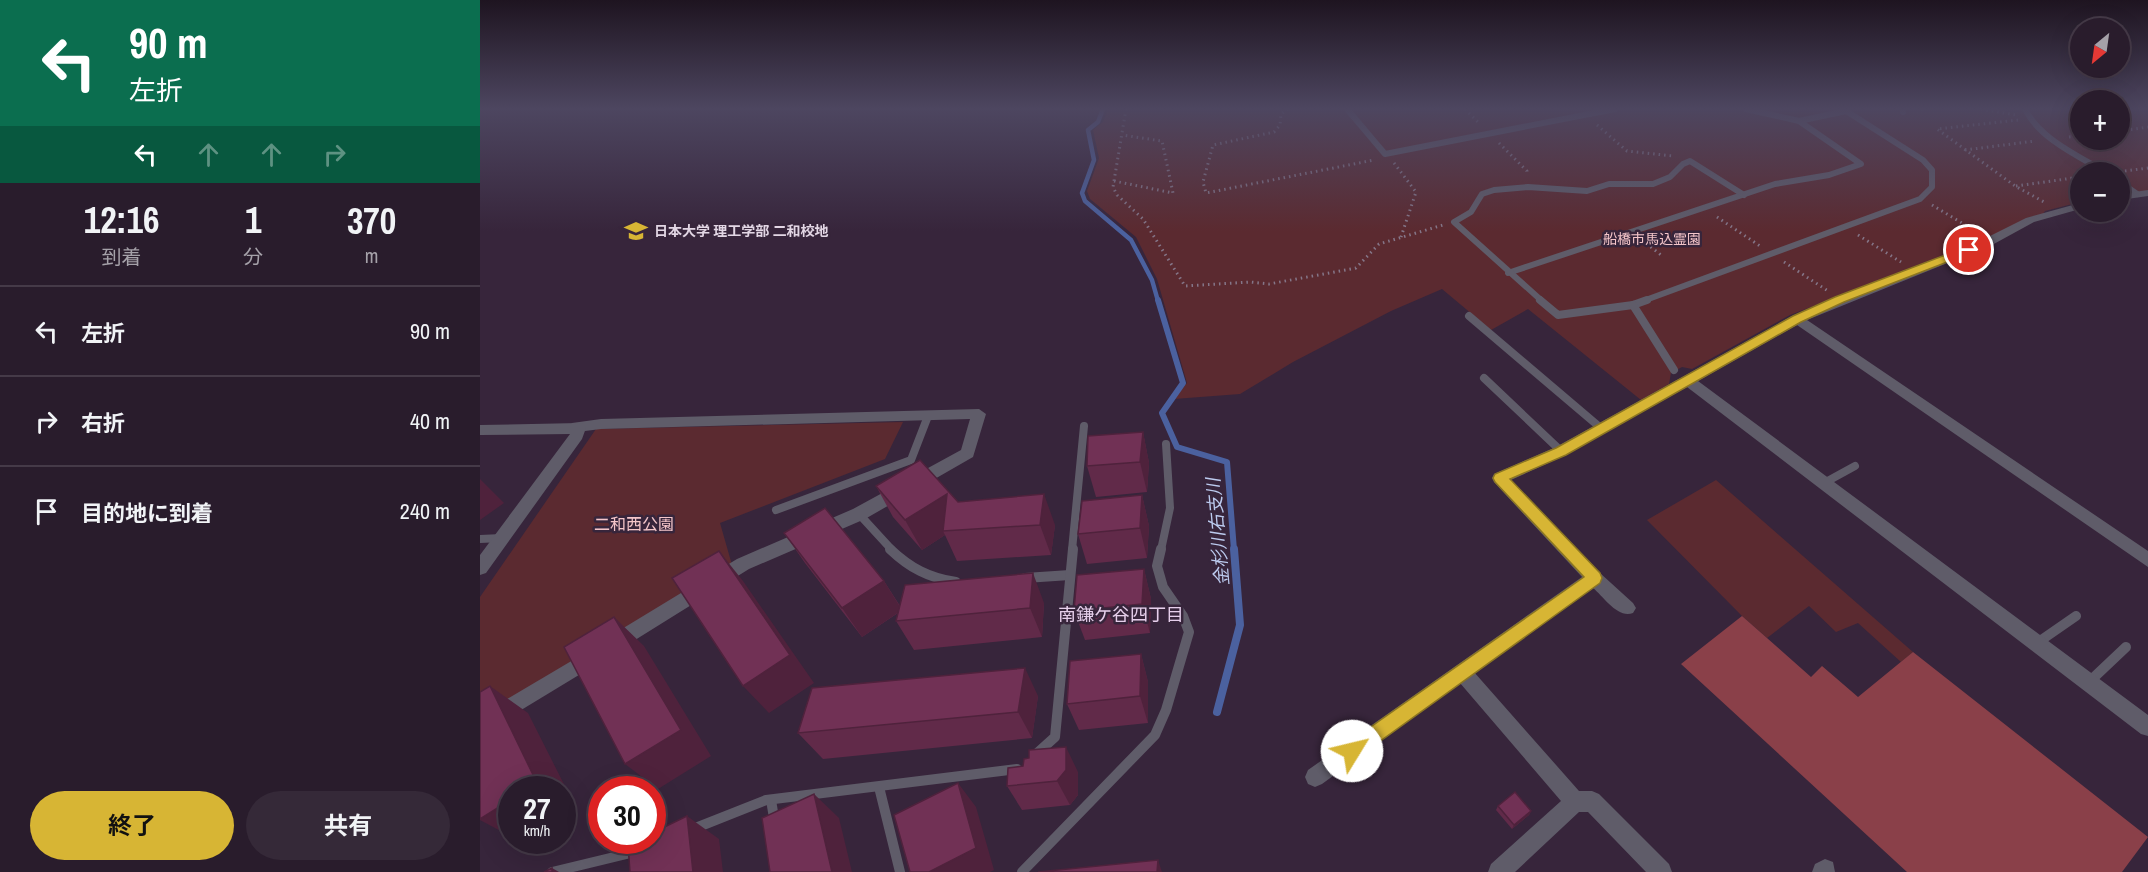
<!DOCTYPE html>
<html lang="ja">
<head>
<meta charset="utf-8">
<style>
	:root { --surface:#291c2c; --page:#352938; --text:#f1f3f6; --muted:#a5a1a9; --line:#453a48; --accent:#d7b534 }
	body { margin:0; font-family:"Archivo Narrow","Noto Sans JP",sans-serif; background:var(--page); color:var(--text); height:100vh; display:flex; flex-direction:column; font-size:22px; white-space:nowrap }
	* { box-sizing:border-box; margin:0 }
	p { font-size:20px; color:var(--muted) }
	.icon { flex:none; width:33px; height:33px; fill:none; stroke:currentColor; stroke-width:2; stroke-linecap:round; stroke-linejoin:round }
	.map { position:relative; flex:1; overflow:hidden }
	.drawer { display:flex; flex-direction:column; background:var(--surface); width:480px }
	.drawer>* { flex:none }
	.guide { background:#0b6e4f; color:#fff; overflow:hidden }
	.needle { width:39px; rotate:209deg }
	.tools { position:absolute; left:1590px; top:18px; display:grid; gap:12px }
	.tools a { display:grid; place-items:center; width:60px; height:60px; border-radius:50%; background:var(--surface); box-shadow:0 6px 24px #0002,0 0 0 2px var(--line); font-size:30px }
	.speed { position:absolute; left:18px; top:776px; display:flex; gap:12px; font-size:30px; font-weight:700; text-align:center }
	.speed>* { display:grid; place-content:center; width:78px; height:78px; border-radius:50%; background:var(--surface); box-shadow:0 6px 24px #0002,0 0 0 2px var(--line); line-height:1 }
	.speed small { font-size:15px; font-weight:400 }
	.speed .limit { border:9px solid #d22; background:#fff; color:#111 }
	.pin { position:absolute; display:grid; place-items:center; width:51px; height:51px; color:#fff; margin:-26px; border:3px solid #fff; border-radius:50%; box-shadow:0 2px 6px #0007 }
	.me { position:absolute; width:66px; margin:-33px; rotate:54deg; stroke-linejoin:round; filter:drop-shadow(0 0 4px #0008) }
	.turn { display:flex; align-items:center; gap:21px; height:126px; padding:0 30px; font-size:27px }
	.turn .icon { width:78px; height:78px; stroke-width:2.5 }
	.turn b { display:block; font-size:42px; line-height:51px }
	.lanes { display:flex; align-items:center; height:57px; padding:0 30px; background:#0003; justify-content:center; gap:30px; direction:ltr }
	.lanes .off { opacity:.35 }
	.eta { display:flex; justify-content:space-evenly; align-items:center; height:102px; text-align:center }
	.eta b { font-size:36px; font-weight:700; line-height:42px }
	.cta { display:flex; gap:12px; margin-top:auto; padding:12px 30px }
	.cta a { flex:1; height:69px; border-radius:36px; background:var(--accent); color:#111; font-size:24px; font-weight:700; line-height:69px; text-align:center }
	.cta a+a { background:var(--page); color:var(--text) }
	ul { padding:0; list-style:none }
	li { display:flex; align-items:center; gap:18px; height:90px; padding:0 30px; border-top:2px solid var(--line) }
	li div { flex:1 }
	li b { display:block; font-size:22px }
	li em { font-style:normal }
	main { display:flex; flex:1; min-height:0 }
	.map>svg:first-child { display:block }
	.green { fill:#5b2a30 }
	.forest { fill:#8a4049 }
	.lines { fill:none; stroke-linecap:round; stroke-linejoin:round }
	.stream-far2 { stroke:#4b619f; stroke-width:4.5 }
	.stream-far1 { stroke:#4b619f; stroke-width:6 }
	.stream { stroke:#4b619f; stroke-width:8 }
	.path { stroke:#857688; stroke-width:3; stroke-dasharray:1.5 4; stroke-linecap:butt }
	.service-far2 { stroke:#5f5c69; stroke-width:6 }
	.service-far1 { stroke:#5f5c69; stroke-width:8 }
	.service { stroke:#5f5c69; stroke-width:10 }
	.minor { fill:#5f5c69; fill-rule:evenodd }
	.tertiary { fill:#5f5c69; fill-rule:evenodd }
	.wall { fill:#612a49 }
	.shaded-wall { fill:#4f223c }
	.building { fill:#713155; stroke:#4f223c; stroke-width:1.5 }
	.route { fill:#d7b534; stroke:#8c7622; stroke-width:1.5 }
	.labels { text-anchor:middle; stroke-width:5; stroke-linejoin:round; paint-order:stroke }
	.far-poi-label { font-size:14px; font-weight:bold; fill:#e2d6e4; stroke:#37253b; text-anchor:start }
	.far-park-label { font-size:14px; fill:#f4c5c9; stroke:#37253b }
	.park-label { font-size:16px; fill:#f4c5c9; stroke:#37253b }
	.water-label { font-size:18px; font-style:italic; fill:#bccbef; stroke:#37253b }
	.neighbourhood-label { font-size:18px; fill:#e6cfeb; stroke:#37253b }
</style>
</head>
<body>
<main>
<section class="drawer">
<div class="guide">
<div class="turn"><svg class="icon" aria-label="left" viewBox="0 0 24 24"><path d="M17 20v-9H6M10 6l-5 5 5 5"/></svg><div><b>90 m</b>左折</div></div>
<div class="lanes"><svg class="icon" aria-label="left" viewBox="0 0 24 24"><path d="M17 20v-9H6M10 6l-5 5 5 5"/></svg><svg class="icon off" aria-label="ahead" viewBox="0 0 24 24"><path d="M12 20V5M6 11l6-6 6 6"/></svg><svg class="icon off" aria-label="ahead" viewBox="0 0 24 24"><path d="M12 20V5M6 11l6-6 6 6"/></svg><svg class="icon off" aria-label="right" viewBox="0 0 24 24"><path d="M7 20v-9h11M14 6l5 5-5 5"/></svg></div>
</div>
<div class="eta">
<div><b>12:16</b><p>到着</p></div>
<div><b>1</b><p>分</p></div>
<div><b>370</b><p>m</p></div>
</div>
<ul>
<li><svg class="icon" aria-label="left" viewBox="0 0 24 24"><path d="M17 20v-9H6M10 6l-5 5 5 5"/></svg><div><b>左折</b></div><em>90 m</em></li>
<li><svg class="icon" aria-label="right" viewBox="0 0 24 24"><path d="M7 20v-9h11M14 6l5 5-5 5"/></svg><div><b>右折</b></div><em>40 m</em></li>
<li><svg class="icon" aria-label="arrive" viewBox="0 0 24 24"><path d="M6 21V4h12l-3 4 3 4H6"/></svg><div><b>目的地に到着</b></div><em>240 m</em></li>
</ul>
<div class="cta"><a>終了</a><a>共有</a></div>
</section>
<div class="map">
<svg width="1668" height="872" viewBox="0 0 1668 872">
	<rect width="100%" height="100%" fill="#37253b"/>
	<!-- green -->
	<g class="green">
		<path d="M 628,109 L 1600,109 L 1600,140 L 1640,140 L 1640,109 L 1668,109 L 1668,192 L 1640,195 L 1640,172 L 1600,172 L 1600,202 L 1565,211 L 1563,214 L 1548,218 L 1505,241 L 1495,239 L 1473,248 L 1473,253 L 1310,315 L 1212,369 L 1202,367 L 1191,373 L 1189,384 L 1161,400 L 1048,309 L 1011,330 L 962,289 L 911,311 L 813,362 L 760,394 L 694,399 L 707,383 L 677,279 L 656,237 L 610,199 L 607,191 L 619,158 L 613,130 L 623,122 Z"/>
		<path d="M 423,422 L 405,459 L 240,523 L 252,565 L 0,717 L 0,597 L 116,429 Z"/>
		<path d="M 1236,480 L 1433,652 L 1421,662 L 1378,623 L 1356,632 L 1329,606 L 1287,638 L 1262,616 L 1167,520 Z"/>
	</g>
	<!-- forest -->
	<path class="forest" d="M 1262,616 L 1331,677 L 1342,666 L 1378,697 L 1433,652 L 1668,837 L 1642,872 L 1427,872 L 1201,664 Z"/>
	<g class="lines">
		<!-- stream-far2 -->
		<path class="stream-far2" d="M 623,109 L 618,122 L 608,130 L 614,160 L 602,193 L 605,201 L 651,240 L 672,280 L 678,301"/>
		<!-- stream-far1 -->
		<path class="stream-far1" d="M 678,300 L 703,383 L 682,413 L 697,447 L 747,462 L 754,550"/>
		<!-- stream -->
		<path class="stream" d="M 737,712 L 760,625 L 754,549"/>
		<!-- path -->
		<g class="path">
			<path d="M 646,109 L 633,187 L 637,195 L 663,219 L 705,286 L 770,282 L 789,284 L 876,268 L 899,244 L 963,225"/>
			<path d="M 808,109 L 801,114 L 800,125 L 794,132 L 733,145 L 723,182 L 726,193 L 894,160"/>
			<path d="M 985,109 L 999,123"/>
			<path d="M 1442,109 L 1443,114"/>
			<path d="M 1501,109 L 1536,115"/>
			<path d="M 1538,120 L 1457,129 L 1535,186 L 1566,203"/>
			<path d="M 1117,125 L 1147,151 L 1193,156"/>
			<path d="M 1640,131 L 1668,127"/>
			<path d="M 1589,137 L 1600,136"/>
			<path d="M 1019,143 L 1047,171 L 1047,175"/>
			<path d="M 1485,150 L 1555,141"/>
			<path d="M 914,163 L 936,192 L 921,237"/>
			<path d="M 1645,171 L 1668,168"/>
			<path d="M 634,181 L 693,193 L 682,141 L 642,135"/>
			<path d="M 1536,186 L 1600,177"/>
			<path d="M 1452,205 L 1492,229"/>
			<path d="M 1237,217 L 1280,246"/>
			<path d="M 1378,235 L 1421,262"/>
			<path d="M 1162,240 L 1181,255"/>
			<path d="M 1304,262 L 1348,291"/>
		</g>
		<!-- service-far2 -->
		<g class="service-far2">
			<path d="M 867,109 L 905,154 L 1135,109"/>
			<path d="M 1423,109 L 1423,112"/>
			<path d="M 1545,109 C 1560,139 1597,155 1625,172"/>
			<path d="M 1319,121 L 1366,111"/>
			<path d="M 1640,182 L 1657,194"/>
			<path d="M 1028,273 L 1295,184 L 1349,175 L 1381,164 L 1319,121 L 1266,109"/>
			<path d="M 1062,301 L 974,222 L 991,212 L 1002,194 L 1014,190 L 1048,187 L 1107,191 L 1129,184 L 1173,184 L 1190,177 L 1203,164 L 1210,161 L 1264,195"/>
			<path d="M 1163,301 L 1440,199 L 1452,187 L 1452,170 L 1443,160 L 1363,109"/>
		</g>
		<!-- service-far1 -->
		<g class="service-far1">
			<path d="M 1060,300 L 1078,315 L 1153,305 L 1167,300"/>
			<path d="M 1153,305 L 1194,370"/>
			<path d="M 989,316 L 1122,429"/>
			<path d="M 1004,378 L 1081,451"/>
			<path d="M 1344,483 L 1375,466"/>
			<path d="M 296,510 L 431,460 L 448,416"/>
			<path d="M 379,514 L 412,550"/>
			<path d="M 0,539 L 22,538"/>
			<path d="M 592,550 L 604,426"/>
			<path d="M 681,550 L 690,508 L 686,444"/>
		</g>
		<!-- service -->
		<g class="service">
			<path d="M 410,549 C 430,568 449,578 476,582"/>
			<path d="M 545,578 L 590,575"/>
			<path d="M 1557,643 L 1596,616"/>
			<path d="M 1609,682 L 1646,647"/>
			<path d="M 554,756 L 575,737 L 593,549"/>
			<path d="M 399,787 L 420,872"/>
			<path d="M 291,800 L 295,824"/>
			<path d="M 213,829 L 286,800 L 537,769"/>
			<path d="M 72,872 L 159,851"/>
			<path d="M 542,872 L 675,735 L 686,710 L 709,632 L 703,616 L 683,587 L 677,566 L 681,549"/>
		</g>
		<!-- minor -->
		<g class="minor">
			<path d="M 1668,190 L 1668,196 L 1640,200 L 1640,194 Z"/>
			<path d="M 1600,203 L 1600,209 L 1554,222 L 1512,245 L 1327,320 L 1668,551 L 1668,567 L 1317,325 L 1218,381 L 1668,715 L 1668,736 L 1661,734 L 1207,387 L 1086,455 L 1031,480 L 1120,573 L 1153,603 L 1156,608 L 1153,613 C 1138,619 1124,597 1113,588 L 994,672 L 1099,791 L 1112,791 L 1119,794 L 1189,864 L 1192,872 L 1166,872 L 1108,812 L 1099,812 L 1035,872 L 1008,872 L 1011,864 L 1081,801 L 980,683 L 842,784 L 835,787 L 828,784 L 825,777 L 828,770 L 1102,577 L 1014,482 L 1012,478 L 1014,474 L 1076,447 L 1312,316 L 1504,239 L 1546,218 Z"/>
			<path d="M 499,409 L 506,414 L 493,457 L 385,519 L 269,569 L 139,650 L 133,652 L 127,650 L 124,644 L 127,638 L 257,559 L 373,509 L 481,450 L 490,419 L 121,429 L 97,432 L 92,431 L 90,427 L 92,423 L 121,419 Z"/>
			<path d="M 110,650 L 117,652 L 119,658 L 117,664 L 0,735 L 0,715 Z"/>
			<path d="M 1345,859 L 1353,862 L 1355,872 L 1332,872 L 1335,864 Z"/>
		</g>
		<!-- tertiary -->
		<path class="tertiary" d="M 99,423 L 104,424 L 106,428 L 102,439 L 6,573 L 0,575 L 0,555 L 90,434 L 0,435 L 0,425 Z"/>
	</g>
	<!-- wall -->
	<g class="wall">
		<path d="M 663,432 L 669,463 L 667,492 L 616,497 L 607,466 Z"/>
		<path d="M 396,486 L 478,502 L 575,525 L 571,555 L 477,561 L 465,535 L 442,550 L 413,517 Z"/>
		<path d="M 662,495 L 669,526 L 667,558 L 607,564 L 598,534 Z"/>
		<path d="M 304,533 L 404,581 L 420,606 L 564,603 L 562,637 L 434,650 L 416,621 L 418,613 L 382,637 L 325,563 Z"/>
		<path d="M 664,569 L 671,599 L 670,633 L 605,640 L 594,611 Z"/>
		<path d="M 661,654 L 668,682 L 668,723 L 599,730 L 587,704 Z"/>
		<path d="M 558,696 L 552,738 L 343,759 L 318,733 Z"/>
		<path d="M 598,772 L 598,795 L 590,805 L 542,810 L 527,786 Z"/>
		<path d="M 1018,806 L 1051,811 L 1049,815 L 1032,829 L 1016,810 Z"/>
	</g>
	<!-- shaded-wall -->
	<g class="shaded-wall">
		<path d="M 663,432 L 669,463 L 667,492 L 660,462 Z"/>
		<path d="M 0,479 L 24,503 L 0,520 Z"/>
		<path d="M 467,494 L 463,531 L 465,535 L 442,550 L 425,520 Z"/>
		<path d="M 564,494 L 575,525 L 571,555 L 560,525 Z"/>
		<path d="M 662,495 L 669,526 L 667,558 L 660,528 Z"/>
		<path d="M 239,551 L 263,581 L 334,683 L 289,713 L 263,686 Z"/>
		<path d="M 664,569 L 671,599 L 670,633 L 662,604 Z"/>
		<path d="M 553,573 L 564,603 L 562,637 L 550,608 Z"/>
		<path d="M 404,581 L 422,610 L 382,637 L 362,608 Z"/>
		<path d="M 134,617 L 164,646 L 231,756 L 178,789 L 145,764 Z"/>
		<path d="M 661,654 L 668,682 L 668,723 L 660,696 Z"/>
		<path d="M 545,668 L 558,696 L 552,738 L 538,712 Z"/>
		<path d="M 10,686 L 48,713 L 96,808 L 82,816 L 82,789 L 48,789 Z"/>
		<path d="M 586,747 L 598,772 L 598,795 L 590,805 L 577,781 Z"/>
		<path d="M 478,783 L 496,807 L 514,870 L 510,872 L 449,872 Z"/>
		<path d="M 334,794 L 359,818 L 372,872 L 352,872 Z"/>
		<path d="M 32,799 L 32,837 L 0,820 L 0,819 Z"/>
		<path d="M 1051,811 L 1049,815 L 1032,829 L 1034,825 Z"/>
		<path d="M 207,816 L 239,839 L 243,872 L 213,872 Z"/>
		<path d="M 36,840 L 46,840 L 41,843 Z"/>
		<path d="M 678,860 L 682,872 L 677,872 Z"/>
		<path d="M 72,868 L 79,872 L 72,872 Z"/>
	</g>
	<!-- building -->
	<g class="building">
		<path d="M 663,432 L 660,462 L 607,466 L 608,436 Z"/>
		<path d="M 440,460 L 478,502 L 564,494 L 560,525 L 463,531 L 467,494 L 425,520 L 396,486 Z"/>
		<path d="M 662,495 L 660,528 L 598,534 L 602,501 Z"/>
		<path d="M 345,508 L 404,581 L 362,608 L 304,533 Z"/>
		<path d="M 239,551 L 310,655 L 263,686 L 192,578 Z"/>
		<path d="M 664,569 L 662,604 L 594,611 L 597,575 Z"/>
		<path d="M 553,573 L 550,608 L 416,621 L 425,585 Z"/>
		<path d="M 134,617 L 201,730 L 145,764 L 84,647 Z"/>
		<path d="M 661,654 L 660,696 L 587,704 L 590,661 Z"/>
		<path d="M 545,668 L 538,712 L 318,733 L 332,688 Z"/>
		<path d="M 10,686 L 57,783 L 48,789 L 32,789 L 32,799 L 0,819 L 0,692 Z"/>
		<path d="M 586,747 L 586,770 L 577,781 L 527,786 L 528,768 L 543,766 L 544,759 L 549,758 L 549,750 Z"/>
		<path d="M 478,783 L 496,848 L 449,872 L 430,872 L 414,815 Z"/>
		<path d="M 1035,792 L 1051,811 L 1034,825 L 1018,806 Z"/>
		<path d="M 334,794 L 352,872 L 290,872 L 282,818 Z"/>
		<path d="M 207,816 L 213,872 L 150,872 L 148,845 L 157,840 L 172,840 L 172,833 Z"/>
		<path d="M 678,860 L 677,872 L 558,872 Z"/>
		<path d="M 72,868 L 72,872 L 64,872 Z"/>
	</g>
	<!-- sky -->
	<linearGradient id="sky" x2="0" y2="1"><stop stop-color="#1e1420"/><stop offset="0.47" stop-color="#4d4660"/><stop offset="1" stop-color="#4d4660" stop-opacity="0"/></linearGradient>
	<rect width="1668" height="231" fill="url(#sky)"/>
	<!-- route -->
	<path class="route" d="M 1489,246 L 1493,247 L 1493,252 L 1364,302 L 1321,322 L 1086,455 L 1030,479 L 1120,573 L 1122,578 L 1120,583 L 878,757 L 872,760 L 865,757 L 863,751 L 865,745 L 1104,577 L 1015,482 L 1013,478 L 1015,474 L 1076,448 L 1313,316 L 1355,297 Z"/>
	<!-- icons -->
	<defs>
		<g id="university-bare" transform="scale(1.8)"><path d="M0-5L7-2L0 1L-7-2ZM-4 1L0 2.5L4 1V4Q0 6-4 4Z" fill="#d7b534" stroke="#37253b" stroke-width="2.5" paint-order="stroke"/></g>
	</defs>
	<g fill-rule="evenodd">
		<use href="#university-bare" x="156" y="231"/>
	</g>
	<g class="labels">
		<!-- far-poi labels -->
		<g class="far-poi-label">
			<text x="174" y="236">日本大学 理工学部 二和校地</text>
		</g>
		<!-- far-park labels -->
		<g class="far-park-label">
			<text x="1172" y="244">船橋市馬込霊園</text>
		</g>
		<!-- park labels -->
		<g class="park-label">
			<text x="154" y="530">二和西公園</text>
		</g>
		<!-- water labels -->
		<g class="water-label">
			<text transform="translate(738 532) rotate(-95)" y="6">金杉川右支川</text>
		</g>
		<!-- neighbourhood labels -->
		<g class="neighbourhood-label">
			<text x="641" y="621">南鎌ケ谷四丁目</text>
		</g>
	</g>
</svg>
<div class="tools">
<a><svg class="needle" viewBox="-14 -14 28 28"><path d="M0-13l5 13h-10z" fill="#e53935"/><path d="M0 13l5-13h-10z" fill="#a5a1a9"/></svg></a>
<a>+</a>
<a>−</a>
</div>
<div class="speed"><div>27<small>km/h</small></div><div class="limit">30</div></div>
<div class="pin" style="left:1489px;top:250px;background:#d93025"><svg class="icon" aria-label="arrive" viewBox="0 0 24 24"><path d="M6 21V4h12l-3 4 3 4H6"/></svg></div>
<svg class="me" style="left:872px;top:751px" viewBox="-20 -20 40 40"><circle r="19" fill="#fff"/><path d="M0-13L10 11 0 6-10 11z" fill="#d7b534"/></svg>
</div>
</main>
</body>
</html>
